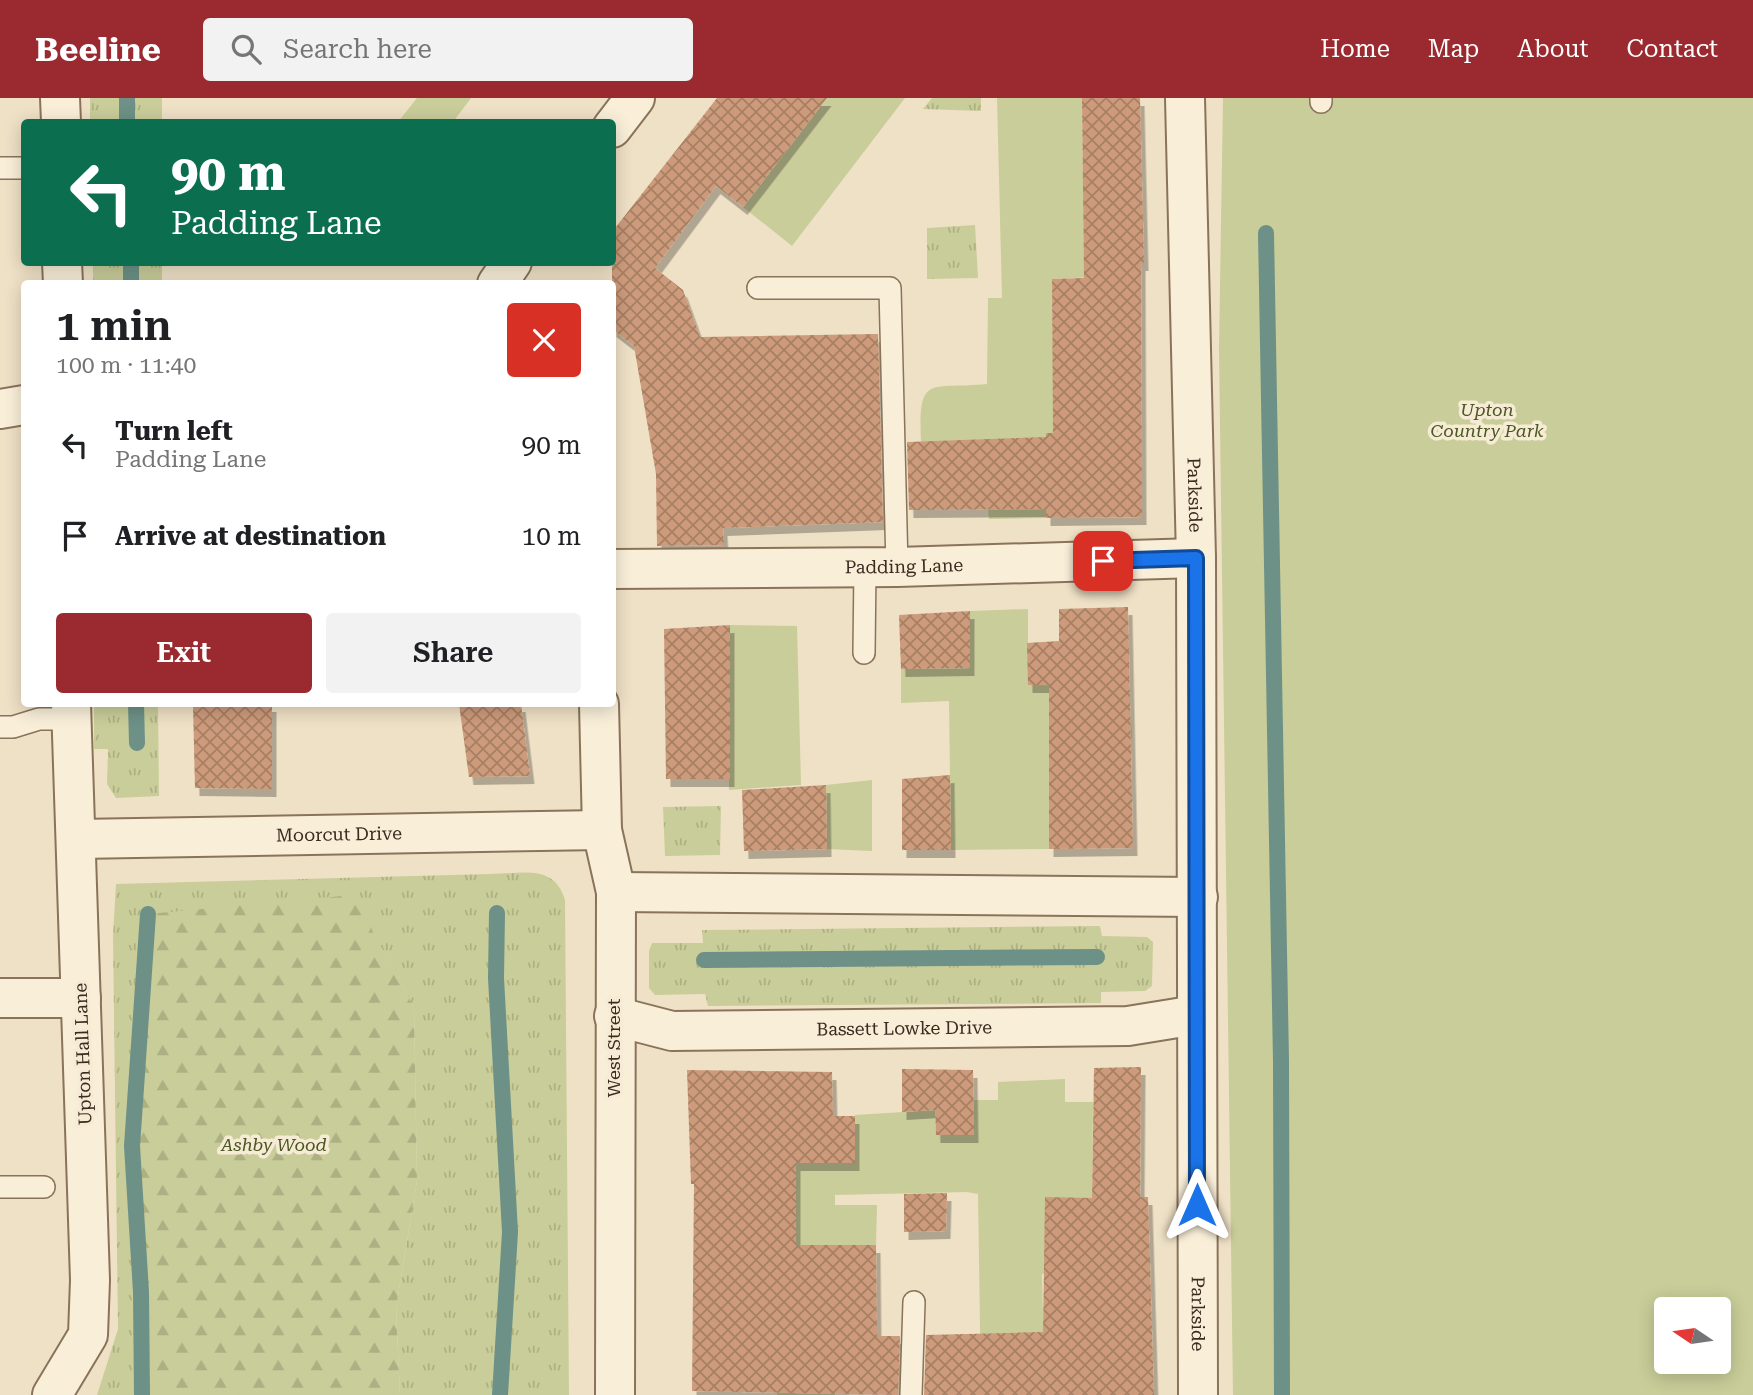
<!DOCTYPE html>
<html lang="en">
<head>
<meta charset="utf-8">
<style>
	:root { --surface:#fff; --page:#f2f2f2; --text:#202124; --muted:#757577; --accent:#9a2a2f }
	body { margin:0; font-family:"Roboto Serif",serif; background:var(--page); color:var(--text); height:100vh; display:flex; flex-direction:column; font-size:26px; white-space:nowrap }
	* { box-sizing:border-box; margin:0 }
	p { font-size:23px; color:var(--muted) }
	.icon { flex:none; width:38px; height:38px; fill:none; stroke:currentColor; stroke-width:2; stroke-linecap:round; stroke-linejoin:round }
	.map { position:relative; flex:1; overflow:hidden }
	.sheet { position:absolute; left:21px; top:182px; width:595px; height:427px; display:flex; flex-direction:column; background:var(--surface); border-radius:7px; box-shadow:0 4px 18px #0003 }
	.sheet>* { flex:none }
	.guide { position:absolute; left:21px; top:21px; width:595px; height:147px; border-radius:7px; box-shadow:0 4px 18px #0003; background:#0b6e4f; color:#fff; overflow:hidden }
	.needle { width:46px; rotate:283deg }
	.controls { position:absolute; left:1654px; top:1199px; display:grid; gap:14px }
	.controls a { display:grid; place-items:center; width:77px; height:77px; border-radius:7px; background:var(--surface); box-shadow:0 4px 18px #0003; font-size:35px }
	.pin { position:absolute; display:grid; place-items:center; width:60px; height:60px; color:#fff; margin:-30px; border-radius:14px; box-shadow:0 4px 10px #0006 }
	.me { position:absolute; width:77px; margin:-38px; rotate:0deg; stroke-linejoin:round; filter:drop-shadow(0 0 5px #0008) }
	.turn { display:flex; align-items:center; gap:24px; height:147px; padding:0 35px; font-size:32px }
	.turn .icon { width:91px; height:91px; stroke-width:2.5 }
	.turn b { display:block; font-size:49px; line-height:60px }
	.round { display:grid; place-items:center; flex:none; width:74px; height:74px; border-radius:7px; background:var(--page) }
	.summary { display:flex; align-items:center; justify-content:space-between; height:119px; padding:0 35px }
	h1 { font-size:42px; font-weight:600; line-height:52px }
	.primary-button { display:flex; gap:14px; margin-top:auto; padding:14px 35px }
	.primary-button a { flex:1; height:80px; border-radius:7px; background:var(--accent); color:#fff; font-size:28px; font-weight:600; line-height:80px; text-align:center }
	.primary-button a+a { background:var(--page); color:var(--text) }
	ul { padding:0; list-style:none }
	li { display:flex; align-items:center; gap:21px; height:91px; padding:0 35px }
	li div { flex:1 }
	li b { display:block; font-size:26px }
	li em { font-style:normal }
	header { display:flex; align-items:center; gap:42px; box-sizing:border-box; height:98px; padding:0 35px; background:var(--accent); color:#fff }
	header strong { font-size:33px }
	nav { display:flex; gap:38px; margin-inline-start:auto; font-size:24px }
	.search { width:490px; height:63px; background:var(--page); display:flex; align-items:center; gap:18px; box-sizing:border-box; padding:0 24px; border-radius:7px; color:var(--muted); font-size:26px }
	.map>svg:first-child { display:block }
	.grass { fill:url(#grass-tufts) }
	.forest { fill:url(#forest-firs) }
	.green { fill:#c9cd99; fill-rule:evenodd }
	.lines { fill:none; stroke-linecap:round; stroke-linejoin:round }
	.stream { stroke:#6d9187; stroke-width:16 }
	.building { fill:url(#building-cross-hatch); filter:url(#shadow) }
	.service-casing { stroke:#8a735b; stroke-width:24 }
	.minor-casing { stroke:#8a735b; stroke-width:42 }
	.service { stroke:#f9efd9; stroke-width:21 }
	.minor { stroke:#f9efd9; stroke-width:38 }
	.route-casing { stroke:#114b97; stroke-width:18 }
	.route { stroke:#1a73e8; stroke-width:12 }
	.labels { text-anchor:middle; stroke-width:7; stroke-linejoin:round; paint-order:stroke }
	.park-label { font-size:18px; font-style:italic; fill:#4c5725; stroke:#f6ecd5 }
	.street-label { font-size:18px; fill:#3a2b1f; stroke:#f6ecd5 }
</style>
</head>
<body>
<header>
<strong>Beeline</strong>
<div class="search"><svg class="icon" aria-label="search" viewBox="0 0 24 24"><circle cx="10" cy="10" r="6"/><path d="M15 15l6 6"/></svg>Search here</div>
<nav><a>Home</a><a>Map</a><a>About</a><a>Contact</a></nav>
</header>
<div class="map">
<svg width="1753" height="1297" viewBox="0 0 1753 1297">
	<defs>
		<pattern id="grass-tufts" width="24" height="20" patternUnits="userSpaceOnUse" patternTransform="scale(1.75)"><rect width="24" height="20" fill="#c9cd99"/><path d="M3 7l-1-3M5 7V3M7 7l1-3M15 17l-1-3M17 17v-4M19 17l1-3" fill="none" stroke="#adb083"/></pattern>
		<pattern id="forest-firs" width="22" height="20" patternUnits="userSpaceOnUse" patternTransform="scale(1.75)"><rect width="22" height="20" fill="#c9cd99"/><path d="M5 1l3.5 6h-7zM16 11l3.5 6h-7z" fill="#adb083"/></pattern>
		<pattern id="building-cross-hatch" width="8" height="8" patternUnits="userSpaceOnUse" patternTransform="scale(1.75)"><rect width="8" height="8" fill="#cd9b7b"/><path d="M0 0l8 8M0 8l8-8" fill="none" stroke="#a77f64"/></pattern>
		<filter id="shadow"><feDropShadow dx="4.5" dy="8" stdDeviation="0" flood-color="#0004"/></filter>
	</defs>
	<rect width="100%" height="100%" fill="#efe1c6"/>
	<!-- grass -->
	<g class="grass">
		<rect x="90" y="0" width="72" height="24"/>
		<path d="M 932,0 L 981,0 L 981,13 L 923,11 Z"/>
		<path d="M 975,127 L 978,180 L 927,181 L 927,130 Z"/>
		<rect x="93" y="165" width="69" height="20"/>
		<path d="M 94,606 L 158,606 L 159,698 L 116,700 L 107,686 L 108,651 L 94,651 Z"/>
		<path d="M 721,708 L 720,757 L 665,758 L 663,709 Z"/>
		<path d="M 490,776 C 522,776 554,765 565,802 L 569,1297 L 400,1297 L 396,1210 L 417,1082 L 414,909 L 352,797 L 184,1297 L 97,1297 L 118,1231 L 113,838 L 116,786 Z"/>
		<path d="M 1100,828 L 1102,838 L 1147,839 L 1153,844 L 1152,888 L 1145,893 L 1101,894 L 1101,905 L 708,908 L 705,896 L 655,897 L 649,890 L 649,853 L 652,845 L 703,845 L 702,832 Z"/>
	</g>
	<!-- forest -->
	<path class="forest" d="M 353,797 L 414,909 L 417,1082 L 396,1210 L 400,1297 L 142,1297 L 141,1194 L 132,1048 L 148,816 Z"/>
	<!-- green -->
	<g class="green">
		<path d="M 417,0 L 471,0 L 453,24 L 398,24 Z"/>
		<path d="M 827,0 L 905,0 L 792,148 L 743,109 Z"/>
		<path d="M 997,0 L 1082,0 L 1084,168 L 1095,179 L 1052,181 L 1053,252 L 1089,311 L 1046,420 L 989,421 L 988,411 L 921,344 C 918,274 930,292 987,286 L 988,200 L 1002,200 Z"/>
		<path d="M 1223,0 L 1753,0 L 1753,1297 L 1233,1297 L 1219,251 ZM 1666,1211 L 1718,1211 L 1718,1264 L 1666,1264 Z"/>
		<path d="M 1028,511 L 1028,587 L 1129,588 L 1132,640 L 1049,642 L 1049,751 L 951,752 L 949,603 L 901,605 L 901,571 L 970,570 L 970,513 Z"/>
		<path d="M 730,527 L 797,528 L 801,687 L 729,692 Z"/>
		<path d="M 872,682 L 872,753 L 827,751 L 826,687 Z"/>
		<path d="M 771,973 L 797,974 L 855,1065 L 855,1017 L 935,1012 L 936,1037 L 973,1037 L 973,1002 L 998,1002 L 998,984 L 1065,981 L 1065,1004 L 1093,1004 L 1092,1100 L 1045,1100 L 1045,1136 L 1087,1175 L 1042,1176 L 1045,1297 L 981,1297 L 978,1096 L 967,1094 L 835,1097 L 835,1107 L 877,1107 L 876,1147 L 830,1147 L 835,1297 L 777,1297 L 796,1154 L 796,1108 L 771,1016 Z"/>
	</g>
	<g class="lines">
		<!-- stream -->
		<g class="stream">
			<path d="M 127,0 L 127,24"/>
			<path d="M 1266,135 L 1281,963 L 1282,1297"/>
			<path d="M 131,164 L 131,186"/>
			<path d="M 136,606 L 137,645"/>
			<path d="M 497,815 L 496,880 L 510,1134 L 500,1297"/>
			<path d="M 704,862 L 1097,859"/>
			<path d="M 142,1297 L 141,1194 L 132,1048 L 148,816"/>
		</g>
	</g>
	<!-- building -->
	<g class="building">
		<path d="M 717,0 L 827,0 L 743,109 L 716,88 L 655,170 L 683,192 L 700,239 L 878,236 L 883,424 L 723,430 L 724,447 L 657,448 L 656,376 L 634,248 L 612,231 L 612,134 Z"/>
		<path d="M 1082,0 L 1140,0 L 1144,165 L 1141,165 L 1142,419 L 1046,420 L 1046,411 L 909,412 L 907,344 L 1046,339 L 1046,335 L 1053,335 L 1052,181 L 1084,180 Z"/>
		<path d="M 1128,509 L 1133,750 L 1049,751 L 1049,587 L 1028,587 L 1027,545 L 1059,543 L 1059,511 Z"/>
		<path d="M 970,513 L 970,570 L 901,571 L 899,517 Z"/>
		<path d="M 730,527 L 730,681 L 666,681 L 664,531 Z"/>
		<path d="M 193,606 L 272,606 L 272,691 L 195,690 Z"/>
		<path d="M 459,606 L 521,606 L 530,678 L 469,679 Z"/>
		<path d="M 950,677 L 951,752 L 902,752 L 902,681 Z"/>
		<path d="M 826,687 L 827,751 L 744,753 L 742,692 Z"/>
		<path d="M 1141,969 L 1140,1099 L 1148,1099 L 1154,1297 L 924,1297 L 926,1237 L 1043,1234 L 1045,1099 L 1092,1100 L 1094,970 Z"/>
		<path d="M 902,971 L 973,972 L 974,1037 L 936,1037 L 935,1012 L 902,1014 Z"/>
		<path d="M 687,972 L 832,974 L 833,1018 L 855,1018 L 855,1065 L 796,1065 L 796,1147 L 876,1147 L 877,1238 L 900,1238 L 898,1297 L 692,1293 L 694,1086 L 691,1086 Z"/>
		<path d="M 947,1095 L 946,1133 L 904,1134 L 904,1096 Z"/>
	</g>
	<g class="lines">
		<!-- service casing -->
		<g class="service-casing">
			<g id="service">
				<path d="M 1321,0 L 1321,4"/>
				<path d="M 0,70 L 24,70"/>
				<path d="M 758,190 L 890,190 L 897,469"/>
				<path d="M 864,555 L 865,470"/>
				<path d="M 0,629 L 13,629 L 39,621 L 71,621"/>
				<path d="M 0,1089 L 44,1089"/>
				<path d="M 911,1297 L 914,1204"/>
			</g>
		</g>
		<!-- minor casing -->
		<g class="minor-casing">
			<g id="minor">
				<path d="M 60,0 L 61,24"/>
				<path id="s1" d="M 1185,0 L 1196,460 L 1198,1297"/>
				<path d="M 612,30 L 635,0"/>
				<path d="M 62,164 L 63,186"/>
				<path d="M 497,186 L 512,164"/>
				<path d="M 0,311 L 24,307"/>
				<path id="s2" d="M 612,471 L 897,469 L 1196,460"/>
				<path d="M 599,606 L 602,732 L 616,794 L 615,1297"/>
				<path id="s3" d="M 77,741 L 602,732"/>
				<path d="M 616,794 L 1198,799"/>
				<path d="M 0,900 L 81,900"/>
				<path id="s4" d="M 614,918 L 672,933 L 1128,928 L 1196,917"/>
				<path d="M 52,1297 L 88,1237 L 90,1182 L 71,606"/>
			</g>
		</g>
		<!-- service -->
		<use href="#service" class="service"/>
		<!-- minor -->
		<use href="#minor" class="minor"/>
	</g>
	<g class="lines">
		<!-- route casing -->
		<g class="route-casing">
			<path id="route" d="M 1103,463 L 1196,460 L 1197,1107"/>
		</g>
		<!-- route -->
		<use href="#route" class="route"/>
	</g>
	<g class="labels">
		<!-- park labels -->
		<g class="park-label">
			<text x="1487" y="318">Upton<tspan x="1487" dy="21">Country Park</tspan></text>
			<text x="274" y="1053">Ashby Wood</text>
		</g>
		<!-- street labels -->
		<g class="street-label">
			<text dy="6" stroke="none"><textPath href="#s1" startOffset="397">Parkside</textPath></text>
			<text dy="6" stroke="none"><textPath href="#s2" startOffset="292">Padding Lane</textPath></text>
			<text dy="6" stroke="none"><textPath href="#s3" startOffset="262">Moorcut Drive</textPath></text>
			<text dy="6" stroke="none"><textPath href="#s4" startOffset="292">Bassett Lowke Drive</textPath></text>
			<text transform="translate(614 950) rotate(-90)" y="6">West Street</text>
			<text transform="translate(83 956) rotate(-92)" y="6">Upton Hall Lane</text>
			<text dy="6" stroke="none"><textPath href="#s1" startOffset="1216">Parkside</textPath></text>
		</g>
	</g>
</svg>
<div class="controls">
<a><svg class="needle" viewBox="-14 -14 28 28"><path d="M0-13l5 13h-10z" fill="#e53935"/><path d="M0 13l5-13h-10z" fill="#757577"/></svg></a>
</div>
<div class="pin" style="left:1103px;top:463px;background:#d93025"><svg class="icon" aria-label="arrive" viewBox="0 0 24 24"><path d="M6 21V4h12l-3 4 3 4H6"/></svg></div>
<svg class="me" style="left:1197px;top:1107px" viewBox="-20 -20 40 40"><path d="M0-17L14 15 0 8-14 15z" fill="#1a73e8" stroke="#fff" stroke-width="4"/></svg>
<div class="guide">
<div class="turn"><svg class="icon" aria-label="left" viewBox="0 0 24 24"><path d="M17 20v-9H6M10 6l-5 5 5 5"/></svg><div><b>90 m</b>Padding Lane</div></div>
</div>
<section class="sheet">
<div class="summary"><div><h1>1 min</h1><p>100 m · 11:40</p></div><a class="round" style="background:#d93025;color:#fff"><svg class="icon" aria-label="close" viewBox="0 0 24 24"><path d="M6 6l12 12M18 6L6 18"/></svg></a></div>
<ul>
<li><svg class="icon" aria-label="left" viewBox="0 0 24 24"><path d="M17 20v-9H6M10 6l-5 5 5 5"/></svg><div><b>Turn left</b><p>Padding Lane</p></div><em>90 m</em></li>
<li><svg class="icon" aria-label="arrive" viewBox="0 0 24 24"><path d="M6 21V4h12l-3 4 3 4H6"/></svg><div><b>Arrive at destination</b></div><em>10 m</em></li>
</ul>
<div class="primary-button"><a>Exit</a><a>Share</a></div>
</section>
</div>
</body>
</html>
